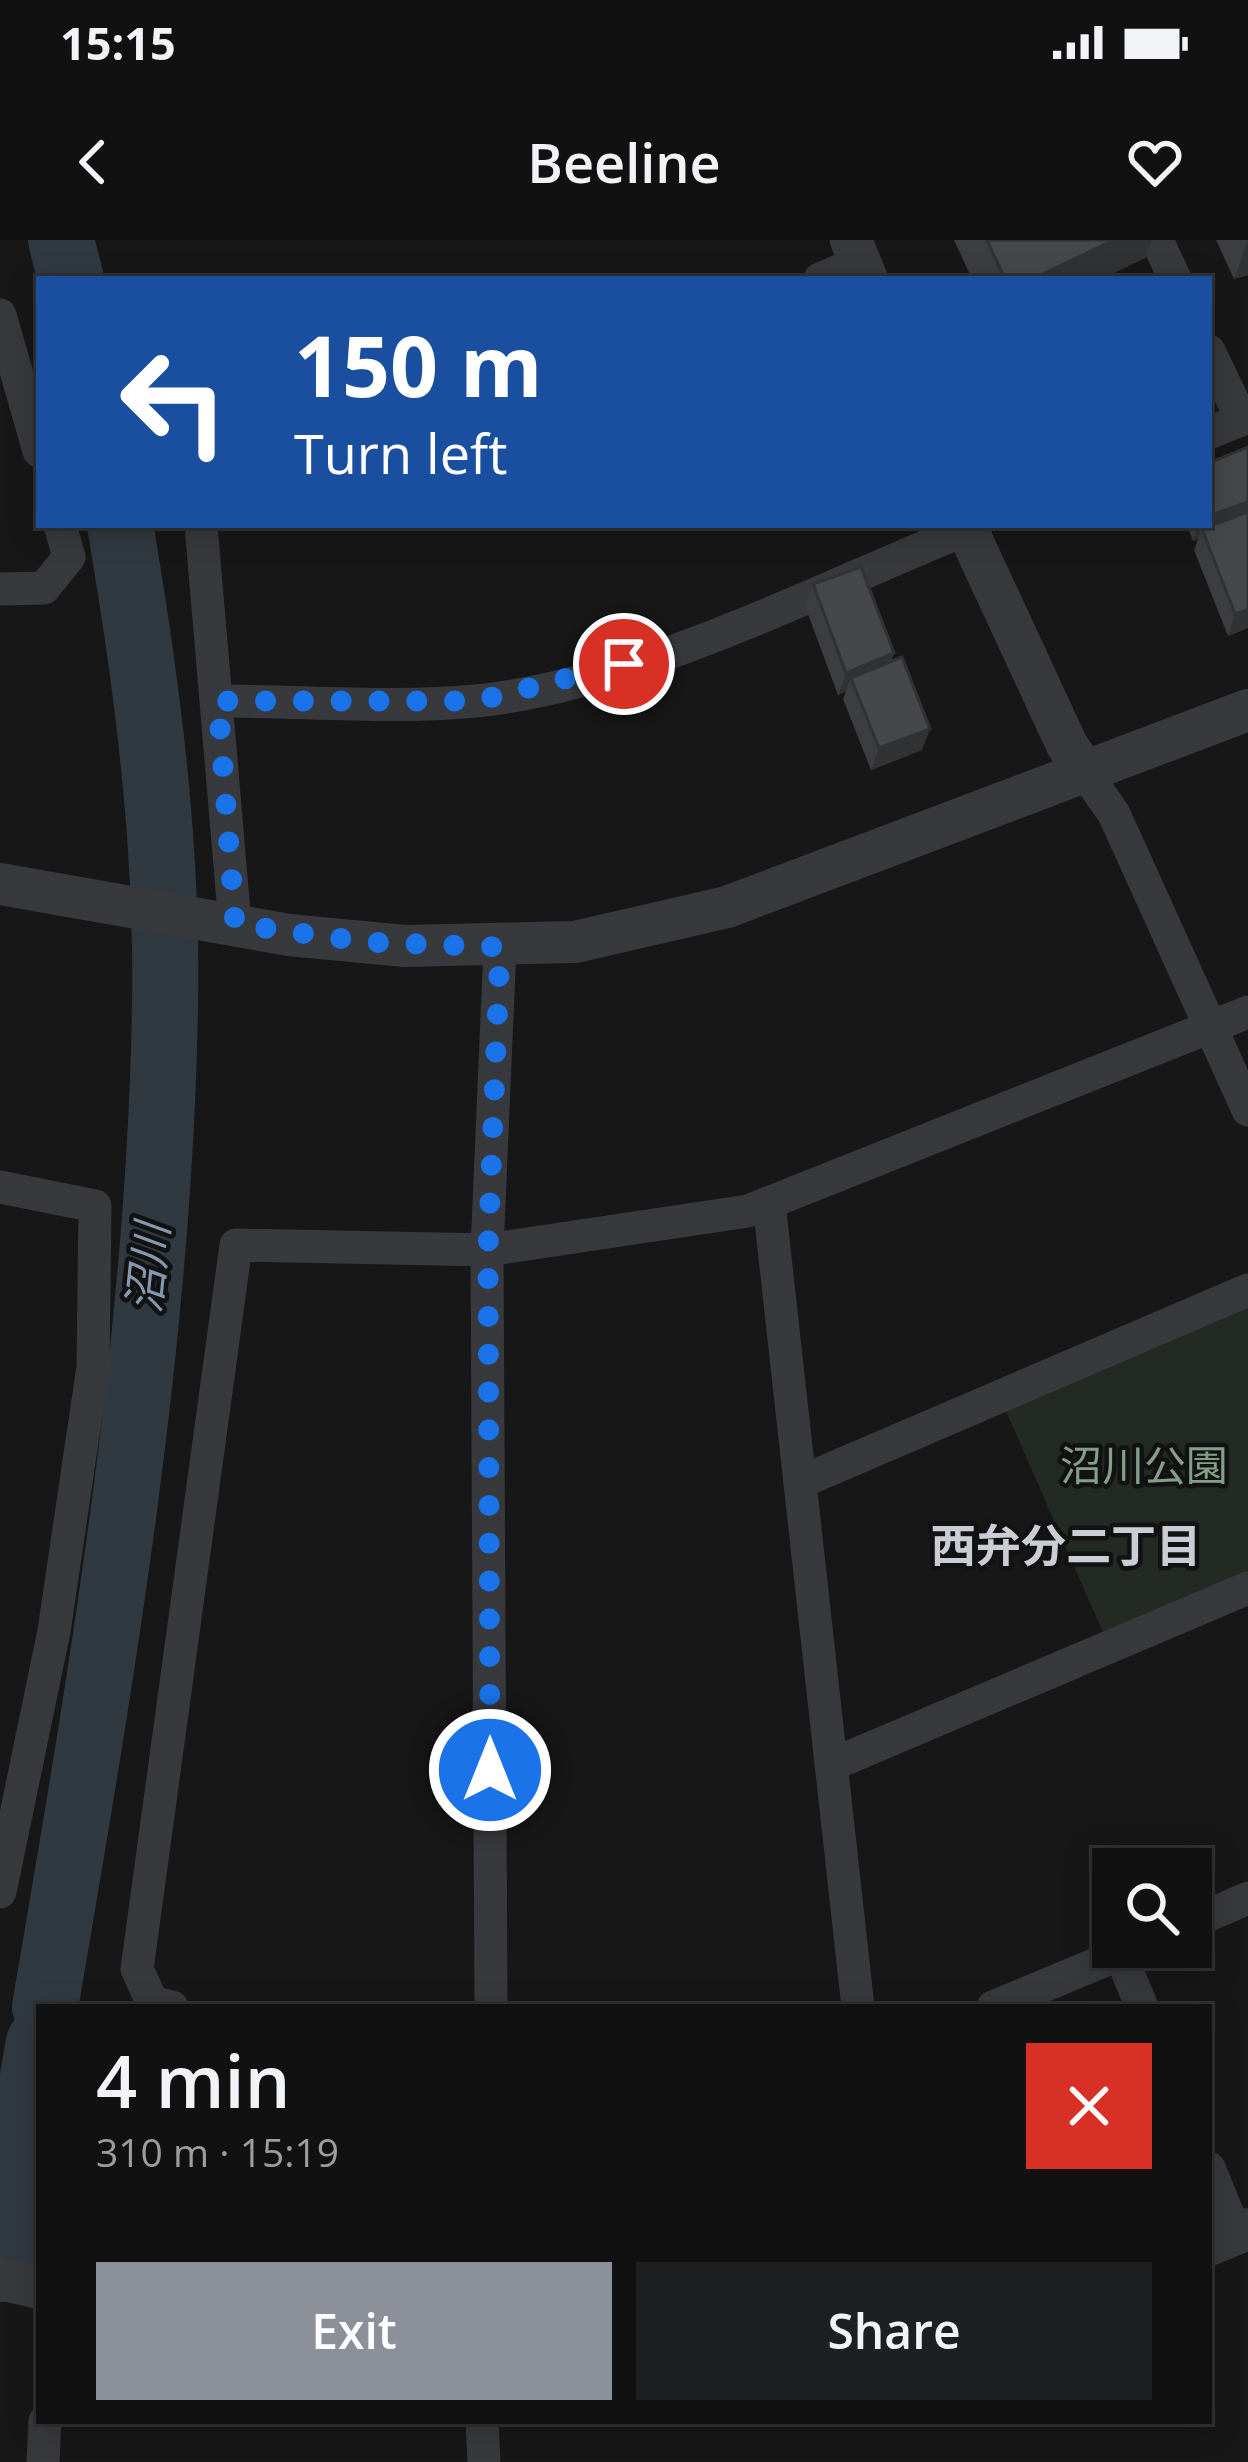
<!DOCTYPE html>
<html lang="en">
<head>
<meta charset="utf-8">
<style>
	:root { --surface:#111112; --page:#1e1f20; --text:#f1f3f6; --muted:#9c9d9f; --line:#303132; --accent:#8c9099 }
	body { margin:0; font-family:"Open Sans","Noto Sans JP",sans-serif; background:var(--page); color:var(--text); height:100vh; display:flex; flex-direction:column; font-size:45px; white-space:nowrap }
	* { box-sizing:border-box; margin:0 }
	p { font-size:39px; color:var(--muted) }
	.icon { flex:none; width:66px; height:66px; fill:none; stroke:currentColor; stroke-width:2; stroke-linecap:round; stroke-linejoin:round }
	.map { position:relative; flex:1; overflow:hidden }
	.details { position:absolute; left:36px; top:1764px; width:1176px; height:420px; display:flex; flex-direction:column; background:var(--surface); border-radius:0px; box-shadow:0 6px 30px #0003,0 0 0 3px var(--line) }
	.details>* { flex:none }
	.guide { position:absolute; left:36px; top:36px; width:1176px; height:252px; border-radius:0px; box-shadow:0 6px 30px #0003,0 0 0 3px var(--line); background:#1a4fa0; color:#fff; overflow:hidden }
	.fabs { position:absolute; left:1092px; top:1608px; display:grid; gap:24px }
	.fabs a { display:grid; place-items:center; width:120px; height:120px; border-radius:0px; background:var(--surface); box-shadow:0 6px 30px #0003,0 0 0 3px var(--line); font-size:60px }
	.pin { position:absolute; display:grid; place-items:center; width:102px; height:102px; color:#fff; margin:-51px; border:6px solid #fff; border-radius:50%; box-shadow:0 3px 12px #0007 }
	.me { position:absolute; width:132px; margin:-66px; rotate:0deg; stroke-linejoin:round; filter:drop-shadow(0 0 9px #0008) }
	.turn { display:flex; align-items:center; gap:42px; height:252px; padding:0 60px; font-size:54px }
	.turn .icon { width:156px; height:156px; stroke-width:2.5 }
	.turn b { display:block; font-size:84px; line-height:102px }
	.round { display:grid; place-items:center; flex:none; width:126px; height:126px; border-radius:0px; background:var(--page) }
	.summary { display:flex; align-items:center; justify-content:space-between; height:204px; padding:0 60px }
	h1 { font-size:72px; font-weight:600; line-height:90px }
	.button { display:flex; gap:24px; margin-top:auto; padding:24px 60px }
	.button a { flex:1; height:138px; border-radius:0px; background:var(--accent); color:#fff; font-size:48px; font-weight:600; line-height:138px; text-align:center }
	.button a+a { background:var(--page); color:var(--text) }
	.status { display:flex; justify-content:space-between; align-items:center; height:84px; padding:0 60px; background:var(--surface); direction:ltr }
	.status svg { height:33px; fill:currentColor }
	header { display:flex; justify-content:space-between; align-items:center; height:156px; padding:0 60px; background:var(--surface); font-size:54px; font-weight:600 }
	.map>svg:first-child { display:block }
	.green { fill:#232a24 }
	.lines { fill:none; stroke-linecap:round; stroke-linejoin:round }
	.river { stroke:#313940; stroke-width:66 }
	.minor { stroke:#38393d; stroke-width:33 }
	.tertiary { stroke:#38393d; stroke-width:42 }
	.wall { fill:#3c3d40 }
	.shaded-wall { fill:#313234 }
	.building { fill:#46474b; stroke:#313234; stroke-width:3 }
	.route { stroke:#1a73e8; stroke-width:21; stroke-dasharray:0 37.8 }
	.labels { text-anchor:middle; stroke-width:9; stroke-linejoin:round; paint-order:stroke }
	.park-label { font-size:42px; fill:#83a086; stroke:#121213 }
	.water-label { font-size:45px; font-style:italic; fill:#8499af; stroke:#121213 }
	.neighbourhood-label { font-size:45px; font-weight:bold; fill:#cbcdd4; stroke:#121213 }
</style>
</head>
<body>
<div class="status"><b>15:15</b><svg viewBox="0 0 49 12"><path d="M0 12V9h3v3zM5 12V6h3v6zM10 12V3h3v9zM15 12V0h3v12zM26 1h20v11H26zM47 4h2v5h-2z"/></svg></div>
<header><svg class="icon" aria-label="back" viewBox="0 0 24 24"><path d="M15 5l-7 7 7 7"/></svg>Beeline<svg class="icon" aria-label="heart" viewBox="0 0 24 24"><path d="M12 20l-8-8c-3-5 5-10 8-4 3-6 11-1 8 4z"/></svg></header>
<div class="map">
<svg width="1248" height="2222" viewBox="0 0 1248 2222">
	<rect width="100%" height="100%" fill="#171718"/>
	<!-- green -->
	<path class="green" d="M 1248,1065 L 1248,1335 L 1104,1395 L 1006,1171 Z"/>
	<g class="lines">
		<!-- river -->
		<g class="river">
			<path d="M 61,0 L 71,39"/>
			<path d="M 45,1767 C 101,1440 160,1097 165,765 C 168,604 147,443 120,285"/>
			<path d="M 0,2029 L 39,1802"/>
		</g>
		<!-- minor -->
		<g class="minor">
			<path d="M 1157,0 L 1175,39"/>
			<path d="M 820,39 L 860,22"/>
			<path d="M 0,75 L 39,211"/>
			<path d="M 1209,111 L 1242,180"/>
			<path d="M 1209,193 L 1248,177"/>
			<path d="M 201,285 L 235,684"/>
			<path d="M 0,349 L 44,348 L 69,317 L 60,285"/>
			<path d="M 218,461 C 303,461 392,469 476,461 C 637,445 827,345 977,285"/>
			<path d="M 1086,534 L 1114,574 L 1248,870"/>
			<path d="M 0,947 L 95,966 L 93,1127 L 54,1391 L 0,1652"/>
			<path d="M 769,963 L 858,1767"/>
			<path d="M 803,1241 L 1248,1050"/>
			<path d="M 831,1525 L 1248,1348"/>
			<path d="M 1191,1683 L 1248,1658"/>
			<path d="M 1120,1714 L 1142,1767"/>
			<path d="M 172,1767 L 152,1762 L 137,1729 L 236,1005 L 487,1010 L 748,971 L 1248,772"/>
			<path d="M 491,1767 L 487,1010 L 500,707"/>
			<path d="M 993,1767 L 1137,1707"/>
			<path d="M 1209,1928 L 1236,1994"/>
			<path d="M 482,2181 L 484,2222"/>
			<path d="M 43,2222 L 45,2181"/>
		</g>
		<!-- tertiary -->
		<g class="tertiary">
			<path d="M 851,0 L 867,39"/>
			<path d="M 965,285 L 1067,505 L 1086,534"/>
			<path d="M 0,644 L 289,695 L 405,706 L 575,702 L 727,667 L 1248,470"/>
			<path d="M 1209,2005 L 1248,1989"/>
			<path d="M 0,2039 L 39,2048"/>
		</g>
	</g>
	<!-- wall -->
	<g class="wall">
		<path d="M 954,0 L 1152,0 L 1145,18 L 1101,39 L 972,39 Z"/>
		<path d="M 1216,0 L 1248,0 L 1248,35 L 1234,39 Z"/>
		<path d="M 1187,285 L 1209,285 L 1248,388 L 1228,396 L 1194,310 L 1198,299 L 1193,301 Z"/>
		<path d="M 813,344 L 894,413 L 891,422 L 922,510 L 871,530 L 843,459 L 846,451 L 838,455 L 805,366 Z"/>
	</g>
	<!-- shaded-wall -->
	<g class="shaded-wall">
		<path d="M 1114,0 L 1152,0 L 1145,18 L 1101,39 L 1032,39 Z"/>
		<path d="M 1248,0 L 1248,35 L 1234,39 Z"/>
		<path d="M 1248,262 L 1248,281 L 1202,289 L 1198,299 L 1193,301 L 1198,285 L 1209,285 L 1209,276 Z"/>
		<path d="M 1248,370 L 1248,388 L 1228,396 L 1235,374 Z"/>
		<path d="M 894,413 L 886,435 L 851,438 L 846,451 L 838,455 L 846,433 Z"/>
		<path d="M 930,489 L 922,510 L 871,530 L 879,508 Z"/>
	</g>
	<!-- building -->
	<g class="building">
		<path d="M 987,0 L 1114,0 L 1032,39 L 1005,39 Z"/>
		<path d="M 1248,207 L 1248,262 L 1209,276 L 1209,223 Z"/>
		<path d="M 1248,272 L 1248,370 L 1235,374 L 1202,289 Z"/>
		<path d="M 861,327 L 894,413 L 846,433 L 813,344 Z"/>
		<path d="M 902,417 L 930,489 L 879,508 L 851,438 Z"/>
	</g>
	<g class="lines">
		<!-- route -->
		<path class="route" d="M 490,1530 L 488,1010 L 500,707 L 366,702 L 235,684 L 218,461 L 477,461 L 624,424"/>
	</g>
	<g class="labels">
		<!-- park labels -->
		<g class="park-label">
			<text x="1144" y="1241">沼川公園</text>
		</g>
		<!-- water labels -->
		<g class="water-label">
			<text transform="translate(148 1028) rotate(-84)" y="16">沼川</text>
		</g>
		<!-- neighbourhood labels -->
		<g class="neighbourhood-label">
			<text x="1066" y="1322">西弁分二丁目</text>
		</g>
	</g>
</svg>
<div class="fabs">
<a><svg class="icon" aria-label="search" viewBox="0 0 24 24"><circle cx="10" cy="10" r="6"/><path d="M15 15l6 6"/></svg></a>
</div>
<div class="pin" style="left:624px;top:424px;background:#d93025"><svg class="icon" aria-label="arrive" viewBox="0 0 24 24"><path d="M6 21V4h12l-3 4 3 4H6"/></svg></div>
<svg class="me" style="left:490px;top:1530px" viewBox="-20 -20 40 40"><circle r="17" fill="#1a73e8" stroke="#fff" stroke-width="3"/><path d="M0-11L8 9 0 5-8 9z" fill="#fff"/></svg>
<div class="guide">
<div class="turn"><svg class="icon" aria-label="left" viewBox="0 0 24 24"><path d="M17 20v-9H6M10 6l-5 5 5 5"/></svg><div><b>150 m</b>Turn left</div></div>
</div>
<section class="details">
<div class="summary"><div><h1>4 min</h1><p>310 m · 15:19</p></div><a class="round" style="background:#d93025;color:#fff"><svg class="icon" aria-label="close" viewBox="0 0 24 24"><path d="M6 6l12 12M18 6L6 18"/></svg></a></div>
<div class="button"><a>Exit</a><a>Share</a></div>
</section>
</div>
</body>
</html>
